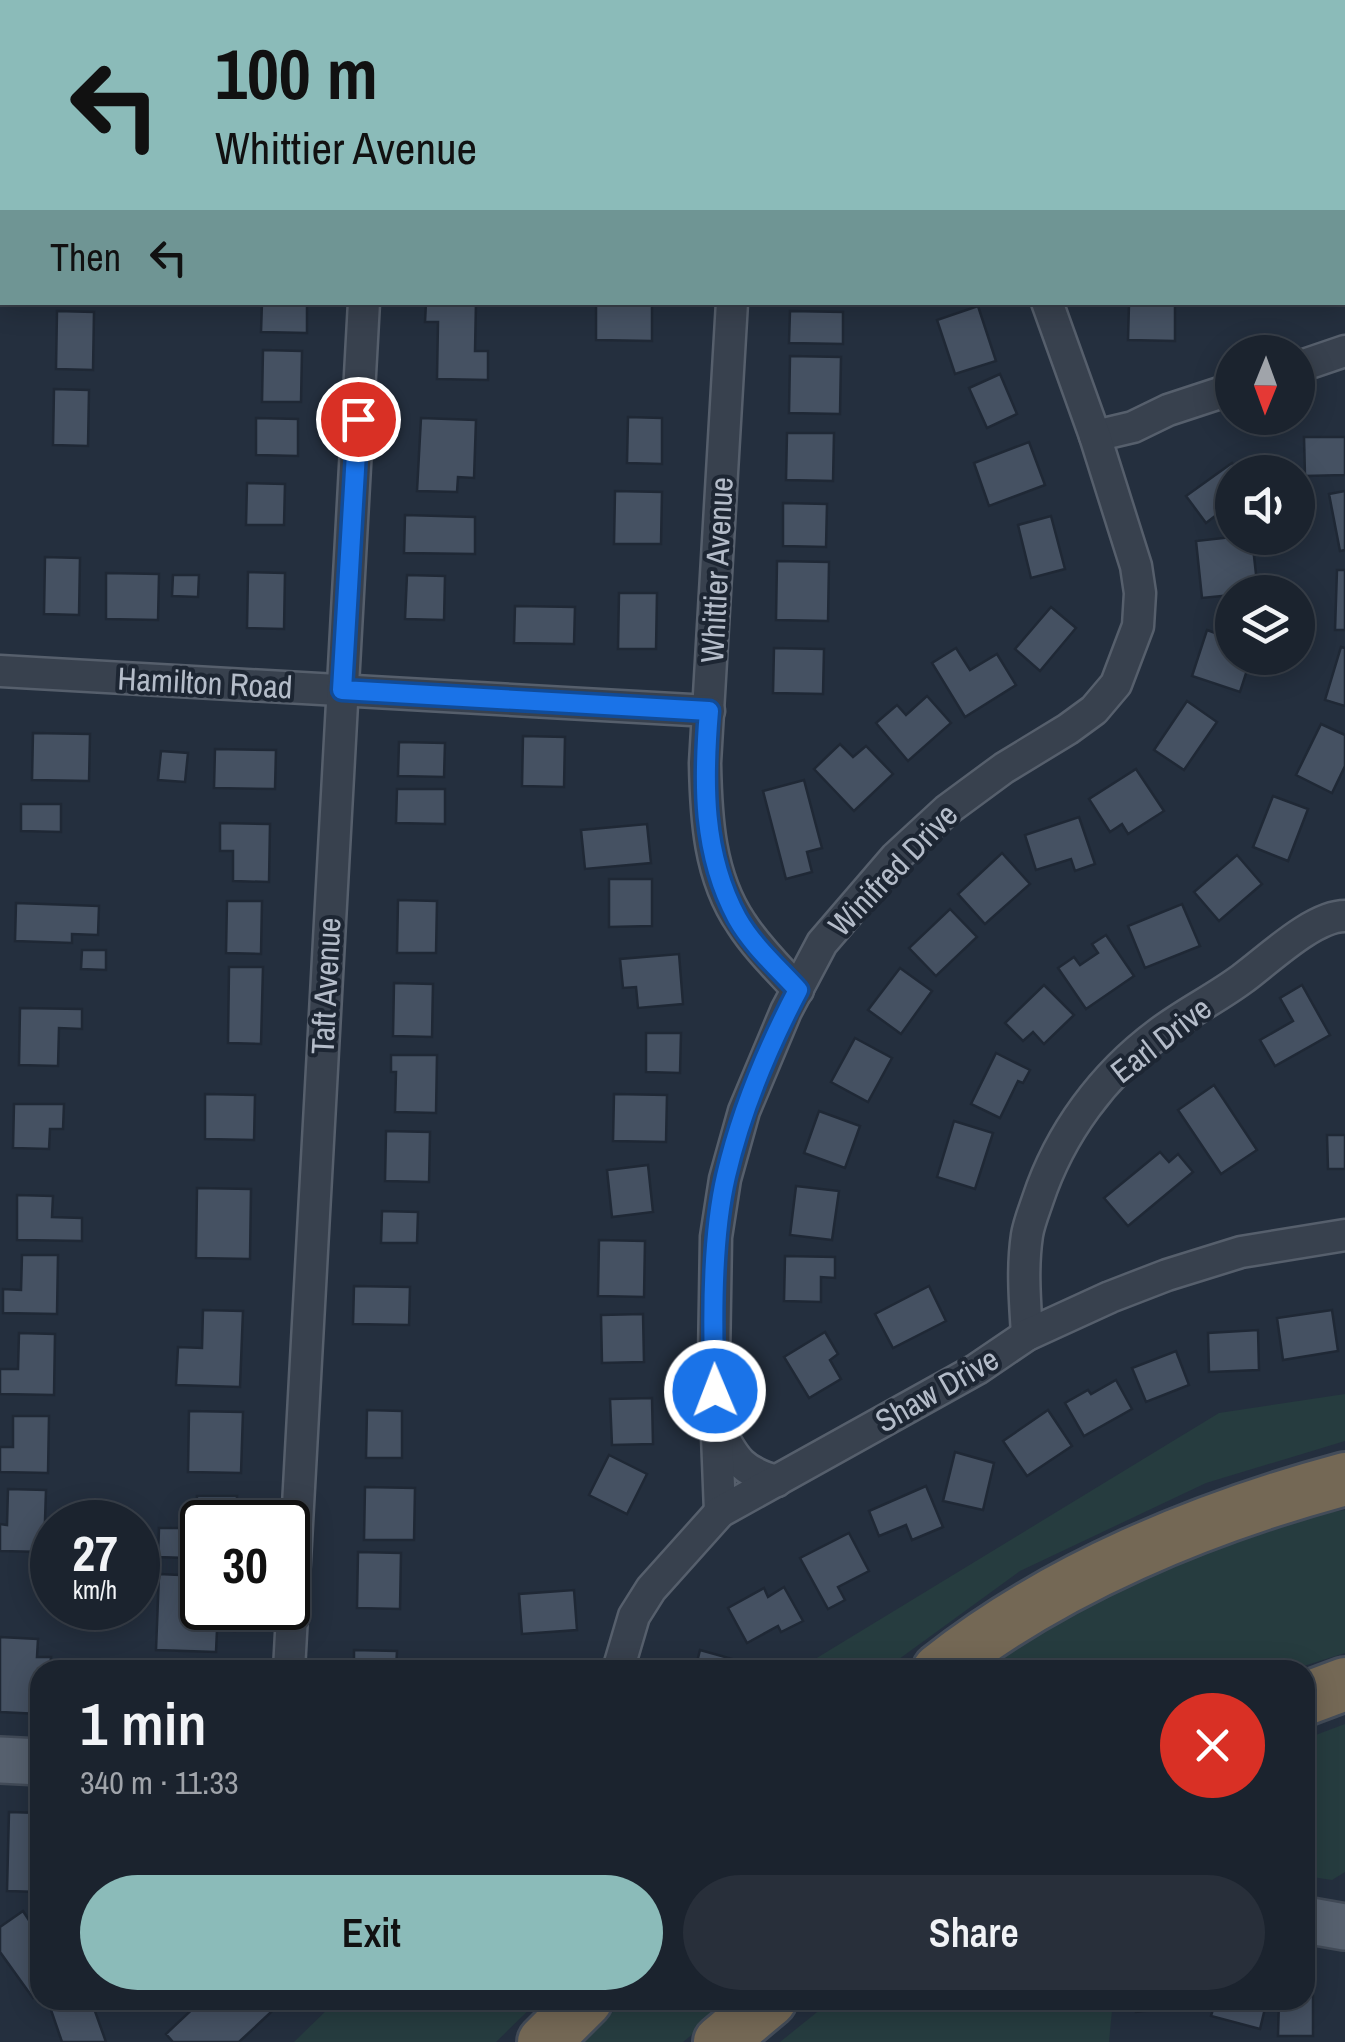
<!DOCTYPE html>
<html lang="en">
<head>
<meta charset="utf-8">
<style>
	:root { --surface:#1b232e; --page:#282f3a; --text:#f1f3f6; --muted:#a0a4aa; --line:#39404a; --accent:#8bbbb9 }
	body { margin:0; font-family:"Archivo Narrow",sans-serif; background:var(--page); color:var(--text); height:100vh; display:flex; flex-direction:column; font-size:38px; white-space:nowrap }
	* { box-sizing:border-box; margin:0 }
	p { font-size:32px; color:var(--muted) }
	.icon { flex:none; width:55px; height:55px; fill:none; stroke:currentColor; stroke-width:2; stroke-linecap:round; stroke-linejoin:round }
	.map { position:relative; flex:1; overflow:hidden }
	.drawer { position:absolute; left:30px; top:1660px; width:1285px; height:350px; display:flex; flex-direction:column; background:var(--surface); border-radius:30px; box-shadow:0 5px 25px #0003,0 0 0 2px var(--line) }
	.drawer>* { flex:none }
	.hud { position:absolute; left:0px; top:0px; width:1345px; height:305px; box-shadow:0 5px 25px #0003,0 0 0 2px var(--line); background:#8bbbb9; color:#111; overflow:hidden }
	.needle { width:65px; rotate:181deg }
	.controls { position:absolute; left:1215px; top:335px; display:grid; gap:20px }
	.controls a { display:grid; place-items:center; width:100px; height:100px; border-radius:50%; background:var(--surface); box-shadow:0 5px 25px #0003,0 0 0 2px var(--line); font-size:50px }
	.speed { position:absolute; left:30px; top:1500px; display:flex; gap:20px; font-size:50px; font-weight:700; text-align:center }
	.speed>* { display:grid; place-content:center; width:130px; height:130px; border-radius:50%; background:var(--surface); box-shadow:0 5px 25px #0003,0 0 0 2px var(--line); line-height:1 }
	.speed small { font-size:25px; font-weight:400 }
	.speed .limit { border:5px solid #111; border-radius:15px; background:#fff; color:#111 }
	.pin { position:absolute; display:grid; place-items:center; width:85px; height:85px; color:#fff; margin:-42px; border:5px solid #fff; border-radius:50%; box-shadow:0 2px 10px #0007 }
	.me { position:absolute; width:110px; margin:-55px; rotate:359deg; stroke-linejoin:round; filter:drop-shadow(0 0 8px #0008) }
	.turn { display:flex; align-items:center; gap:35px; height:210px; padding:0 50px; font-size:45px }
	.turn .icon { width:130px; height:130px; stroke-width:2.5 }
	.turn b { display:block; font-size:70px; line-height:85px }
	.then { display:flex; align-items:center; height:95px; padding:0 50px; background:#0003; gap:20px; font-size:38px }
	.round { display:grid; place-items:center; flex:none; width:105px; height:105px; border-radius:52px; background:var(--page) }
	.head { display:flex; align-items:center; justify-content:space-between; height:170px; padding:0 50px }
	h1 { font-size:60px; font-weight:600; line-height:75px }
	.cta { display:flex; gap:20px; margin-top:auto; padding:20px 50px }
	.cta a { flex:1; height:115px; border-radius:60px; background:var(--accent); color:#111; font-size:40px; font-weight:600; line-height:115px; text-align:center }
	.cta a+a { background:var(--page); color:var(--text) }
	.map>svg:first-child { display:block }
	.green { fill:#263c3f }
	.building { fill:#455162; stroke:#1f2835; stroke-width:2.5 }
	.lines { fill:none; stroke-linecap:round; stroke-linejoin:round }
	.minor-casing { stroke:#565f6c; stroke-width:35 }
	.primary-casing { stroke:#414a57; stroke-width:50 }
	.motorway-casing { stroke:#434c59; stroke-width:58 }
	.minor { stroke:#38414e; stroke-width:30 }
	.primary { stroke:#56606e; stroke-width:45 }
	.motorway { stroke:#746855; stroke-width:52 }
	.route-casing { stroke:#114b97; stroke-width:25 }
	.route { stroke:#1a73e8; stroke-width:18 }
	.labels { text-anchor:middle; stroke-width:8; stroke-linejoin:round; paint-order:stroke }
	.street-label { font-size:32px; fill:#b4bcc9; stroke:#1d2633 }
</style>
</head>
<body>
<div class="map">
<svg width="1345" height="2042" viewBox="0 0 1345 2042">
	<rect width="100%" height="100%" fill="#242f3e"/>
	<!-- green -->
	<g class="green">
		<path d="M 1345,1394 L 1345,1441 L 1206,1483 L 1020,1571 L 884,1670 L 797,1670 L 1219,1413 Z"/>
		<path d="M 1345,1510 L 1345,1653 L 1291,1670 L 977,1670 L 984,1663 L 1158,1568 L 1325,1513 Z"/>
		<path d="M 1345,1724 L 1345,1872 L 1332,1880 L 1305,1876 L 1305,1739 Z"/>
		<path d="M 337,2000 L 539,2000 L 496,2042 L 294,2042 Z"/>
		<path d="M 625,2000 L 734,2000 L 683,2042 L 582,2042 Z"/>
		<path d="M 832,2000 L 1113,2000 L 1109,2042 L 780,2042 Z"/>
	</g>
	<!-- building -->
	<g class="building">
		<path d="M 262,302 L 307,302 L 307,333 L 261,332 Z"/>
		<path d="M 426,302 L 476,302 L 475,351 L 488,351 L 488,380 L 437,379 L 438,322 L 425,322 Z"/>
		<path d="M 596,302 L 652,302 L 652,341 L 596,340 Z"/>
		<path d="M 1129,304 L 1175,305 L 1175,341 L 1128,340 Z"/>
		<path d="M 978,306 L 996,361 L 955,374 L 937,320 Z"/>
		<path d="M 57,311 L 94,312 L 93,370 L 56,369 Z"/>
		<path d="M 790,311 L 843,312 L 843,344 L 789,343 Z"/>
		<path d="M 263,350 L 302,351 L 301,402 L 262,402 Z"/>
		<path d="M 790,356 L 841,357 L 840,414 L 789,413 Z"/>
		<path d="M 1000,374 L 1017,414 L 987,428 L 969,388 Z"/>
		<path d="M 54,389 L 89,390 L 88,446 L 53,445 Z"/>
		<path d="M 628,417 L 662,418 L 662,464 L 627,463 Z"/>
		<path d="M 256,418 L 298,419 L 298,456 L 256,455 Z"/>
		<path d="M 421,418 L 476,420 L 474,478 L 458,477 L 457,492 L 417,491 Z"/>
		<path d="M 787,433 L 834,433 L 833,481 L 786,480 Z"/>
		<path d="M 1304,437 L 1345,437 L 1345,475 L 1305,476 Z"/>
		<path d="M 1029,442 L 1045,485 L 989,506 L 974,463 Z"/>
		<path d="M 1232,463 L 1239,472 L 1232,472 L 1232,503 L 1206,523 L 1186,496 Z"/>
		<path d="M 247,483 L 285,484 L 284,525 L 246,525 Z"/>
		<path d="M 615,491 L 662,492 L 661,544 L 614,544 Z"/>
		<path d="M 1345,491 L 1345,550 L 1340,551 L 1329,494 Z"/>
		<path d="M 783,503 L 827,504 L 826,547 L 783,546 Z"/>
		<path d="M 405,515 L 475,517 L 475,554 L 404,553 Z"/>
		<path d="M 1051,516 L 1065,569 L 1031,578 L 1018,525 Z"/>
		<path d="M 1232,537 L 1252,538 L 1258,592 L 1232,592 L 1232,595 L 1202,598 L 1196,541 Z"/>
		<path d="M 45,557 L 80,558 L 79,615 L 44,614 Z"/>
		<path d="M 777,561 L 829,562 L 828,621 L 776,620 Z"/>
		<path d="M 1337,570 L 1345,570 L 1345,630 L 1335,630 Z"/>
		<path d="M 248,572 L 285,573 L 284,629 L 247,628 Z"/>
		<path d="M 106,573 L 159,574 L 158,620 L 106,619 Z"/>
		<path d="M 173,575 L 199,575 L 198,597 L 172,596 Z"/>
		<path d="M 407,575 L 445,576 L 444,620 L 405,619 Z"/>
		<path d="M 619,593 L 657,593 L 656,649 L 618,649 Z"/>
		<path d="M 515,606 L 575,607 L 574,644 L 514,643 Z"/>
		<path d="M 1051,607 L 1076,628 L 1040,671 L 1015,649 Z"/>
		<path d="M 1207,630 L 1232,639 L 1232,658 L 1251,658 L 1240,692 L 1192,676 Z"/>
		<path d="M 1341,647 L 1345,648 L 1345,706 L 1325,700 Z"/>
		<path d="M 774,648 L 824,649 L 823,694 L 773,693 Z"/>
		<path d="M 956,648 L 970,670 L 997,654 L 1016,685 L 965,717 L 932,663 Z"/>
		<path d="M 927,696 L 951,723 L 908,761 L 876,723 L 897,705 L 906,715 Z"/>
		<path d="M 1187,701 L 1217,722 L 1184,770 L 1154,750 Z"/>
		<path d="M 1321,724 L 1345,735 L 1345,766 L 1332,793 L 1296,775 Z"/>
		<path d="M 33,733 L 90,734 L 89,781 L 32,780 Z"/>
		<path d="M 523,736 L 565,737 L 564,787 L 522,786 Z"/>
		<path d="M 399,742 L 445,743 L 444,777 L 398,776 Z"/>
		<path d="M 840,744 L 853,757 L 866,746 L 893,774 L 854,811 L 814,769 Z"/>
		<path d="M 215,749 L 276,750 L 275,789 L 214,788 Z"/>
		<path d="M 161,751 L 188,753 L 185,782 L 158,780 Z"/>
		<path d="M 1136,769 L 1164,811 L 1128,834 L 1122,824 L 1110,832 L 1089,799 Z"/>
		<path d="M 804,780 L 822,848 L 807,852 L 812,872 L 786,879 L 763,791 Z"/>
		<path d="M 397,789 L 445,789 L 445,824 L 396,823 Z"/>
		<path d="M 1273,796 L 1308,809 L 1288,861 L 1253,847 Z"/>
		<path d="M 21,804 L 61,804 L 61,832 L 21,831 Z"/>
		<path d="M 1079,817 L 1095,864 L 1075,871 L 1071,859 L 1036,870 L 1025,835 Z"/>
		<path d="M 220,823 L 270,824 L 269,882 L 233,881 L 233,851 L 220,851 Z"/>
		<path d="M 647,824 L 651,863 L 585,869 L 581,830 Z"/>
		<path d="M 1002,853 L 1030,884 L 985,924 L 958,894 Z"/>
		<path d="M 1237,855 L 1262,884 L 1219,921 L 1194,892 Z"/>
		<path d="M 609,879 L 652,879 L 652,926 L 609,927 Z"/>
		<path d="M 398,900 L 437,901 L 436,953 L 397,953 Z"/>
		<path d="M 227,901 L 262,901 L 261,954 L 226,953 Z"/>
		<path d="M 16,903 L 99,906 L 98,935 L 72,934 L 72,943 L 15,941 Z"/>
		<path d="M 1182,904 L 1200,946 L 1145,968 L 1128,926 Z"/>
		<path d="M 950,909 L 977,937 L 936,976 L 909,948 Z"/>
		<path d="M 1106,935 L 1134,976 L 1086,1009 L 1058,968 L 1074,957 L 1080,965 L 1098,953 L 1092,944 Z"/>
		<path d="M 82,950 L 106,950 L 106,970 L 81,969 Z"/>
		<path d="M 679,954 L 683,1004 L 638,1008 L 636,987 L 623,988 L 620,959 Z"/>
		<path d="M 229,967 L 263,967 L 261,1044 L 228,1043 Z"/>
		<path d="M 900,968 L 932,991 L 901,1034 L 868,1010 Z"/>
		<path d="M 394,983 L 433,984 L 432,1037 L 393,1036 Z"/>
		<path d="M 1044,985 L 1074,1015 L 1044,1044 L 1033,1032 L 1023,1041 L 1005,1023 Z"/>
		<path d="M 1302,985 L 1330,1035 L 1275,1066 L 1260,1040 L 1293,1021 L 1280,998 Z"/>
		<path d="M 20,1008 L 82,1009 L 82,1029 L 59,1028 L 58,1066 L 19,1065 Z"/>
		<path d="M 646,1033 L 681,1033 L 680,1073 L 646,1072 Z"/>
		<path d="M 855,1038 L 892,1058 L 868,1102 L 831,1082 Z"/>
		<path d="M 996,1053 L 1030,1070 L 1023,1083 L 1018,1081 L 1000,1118 L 971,1104 Z"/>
		<path d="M 391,1055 L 437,1055 L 436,1113 L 395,1112 L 396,1072 L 391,1072 Z"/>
		<path d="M 1214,1085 L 1257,1150 L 1221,1174 L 1178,1110 Z"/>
		<path d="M 205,1094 L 255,1095 L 254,1140 L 205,1139 Z"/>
		<path d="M 614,1094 L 667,1095 L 666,1142 L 613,1141 Z"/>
		<path d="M 14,1104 L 64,1104 L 63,1129 L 50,1129 L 49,1149 L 13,1148 Z"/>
		<path d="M 819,1111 L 860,1126 L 845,1168 L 804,1153 Z"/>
		<path d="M 954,1121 L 993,1133 L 975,1189 L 937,1177 Z"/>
		<path d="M 386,1131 L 430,1132 L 429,1182 L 385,1181 Z"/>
		<path d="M 1327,1135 L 1345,1135 L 1345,1169 L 1328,1169 Z"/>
		<path d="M 1160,1152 L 1169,1162 L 1178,1154 L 1193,1172 L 1128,1226 L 1104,1198 Z"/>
		<path d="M 648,1165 L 653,1212 L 612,1217 L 607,1170 Z"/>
		<path d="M 796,1186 L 839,1191 L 832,1240 L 790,1235 Z"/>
		<path d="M 197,1188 L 251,1189 L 250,1259 L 196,1258 Z"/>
		<path d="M 17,1195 L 53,1196 L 52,1217 L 82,1218 L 82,1241 L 17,1240 Z"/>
		<path d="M 382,1211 L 418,1212 L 417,1243 L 381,1243 Z"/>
		<path d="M 599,1240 L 645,1241 L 644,1297 L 598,1296 Z"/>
		<path d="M 22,1255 L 58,1255 L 57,1314 L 3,1313 L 3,1289 L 21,1290 Z"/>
		<path d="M 785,1256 L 835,1257 L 835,1278 L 821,1277 L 821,1302 L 784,1301 Z"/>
		<path d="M 354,1286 L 410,1287 L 409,1325 L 353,1324 Z"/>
		<path d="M 929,1286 L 946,1321 L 893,1348 L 875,1314 Z"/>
		<path d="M 203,1310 L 243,1311 L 240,1387 L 176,1385 L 178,1347 L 202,1348 Z"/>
		<path d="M 1332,1310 L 1338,1351 L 1283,1360 L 1277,1318 Z"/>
		<path d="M 643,1314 L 644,1362 L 602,1363 L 601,1315 Z"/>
		<path d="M 1258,1330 L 1259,1370 L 1209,1372 L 1208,1333 Z"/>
		<path d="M 825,1332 L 838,1354 L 830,1360 L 841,1379 L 809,1398 L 784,1357 Z"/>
		<path d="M 19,1333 L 55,1334 L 54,1395 L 0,1394 L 0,1369 L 18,1369 Z"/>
		<path d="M 1176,1351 L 1189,1385 L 1146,1402 L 1132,1368 Z"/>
		<path d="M 1116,1380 L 1132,1409 L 1084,1436 L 1065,1403 L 1088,1390 L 1091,1394 Z"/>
		<path d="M 652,1398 L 653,1444 L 612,1445 L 610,1399 Z"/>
		<path d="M 367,1410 L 402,1411 L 402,1458 L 366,1458 Z"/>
		<path d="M 1048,1410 L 1072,1446 L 1027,1476 L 1003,1441 Z"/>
		<path d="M 189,1411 L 243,1412 L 241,1473 L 188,1472 Z"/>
		<path d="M 13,1416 L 49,1416 L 48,1473 L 0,1472 L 0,1447 L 13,1447 Z"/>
		<path d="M 955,1452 L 994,1463 L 983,1510 L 943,1501 Z"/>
		<path d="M 609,1455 L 647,1474 L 627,1514 L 589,1495 Z"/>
		<path d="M 926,1486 L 943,1527 L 912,1540 L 906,1525 L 879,1536 L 869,1511 Z"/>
		<path d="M 365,1487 L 415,1488 L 414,1540 L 364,1540 Z"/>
		<path d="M 8,1489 L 46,1490 L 44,1552 L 0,1551 L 0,1524 L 7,1525 Z"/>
		<path d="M 197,1496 L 237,1496 L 236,1522 L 202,1522 L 202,1541 L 196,1541 Z"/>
		<path d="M 159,1528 L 187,1528 L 186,1558 L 158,1557 Z"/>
		<path d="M 849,1533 L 869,1571 L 838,1587 L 845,1600 L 828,1609 L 800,1558 Z"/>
		<path d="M 358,1552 L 401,1553 L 400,1609 L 357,1608 Z"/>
		<path d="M 159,1574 L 202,1576 L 202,1608 L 236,1608 L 235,1631 L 217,1630 L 216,1652 L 156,1650 Z"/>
		<path d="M 784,1587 L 803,1621 L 781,1632 L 778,1626 L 747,1643 L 728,1608 L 764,1588 L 768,1597 Z"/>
		<path d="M 574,1590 L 577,1630 L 522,1634 L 519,1594 Z"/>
		<path d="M 0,1637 L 38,1639 L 37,1657 L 51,1657 L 50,1670 L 40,1670 L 40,1714 L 0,1712 Z"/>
		<path d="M 354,1650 L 397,1651 L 396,1670 L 354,1670 Z"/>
		<path d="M 700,1650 L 736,1660 L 733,1670 L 695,1670 Z"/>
		<path d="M 164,1663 L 233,1664 L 233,1670 L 164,1670 Z"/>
		<path d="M 9,1812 L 40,1813 L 40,1892 L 7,1891 Z"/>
		<path d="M 23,1911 L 32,1925 L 40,1919 L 40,1993 L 33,1998 L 0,1952 L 0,1927 Z"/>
		<path d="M 1305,1996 L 1313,1996 L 1313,2036 L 1278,2036 L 1279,2000 L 1305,2000 Z"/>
		<path d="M 79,2000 L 91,2000 L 106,2042 L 62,2042 L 51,2010 Z"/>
		<path d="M 202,2000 L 284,2000 L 239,2042 L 173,2042 L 166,2034 Z"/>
		<path d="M 1135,2000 L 1186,2000 L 1187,2007 L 1136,2012 Z"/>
		<path d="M 1216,2000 L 1267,2000 L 1260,2029 L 1211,2016 Z"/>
	</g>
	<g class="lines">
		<!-- minor casing -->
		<g class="minor-casing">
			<g id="minor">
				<path d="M 14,2 L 14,0"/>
				<path d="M 381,2 L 381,0"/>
				<path d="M 748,2 L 749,0"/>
				<path d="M 1030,2 L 1031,0"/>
				<path d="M 1342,37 L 1345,31"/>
				<path d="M 1342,227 L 1345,235"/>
				<path d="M 0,252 L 2,208"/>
				<path d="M 732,302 L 705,763 C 706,817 709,876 741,923 C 757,948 778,968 798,990"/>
				<path d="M 1298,367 L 1345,351"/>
				<path d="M 1095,436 L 1133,427 L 1168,410 L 1232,389"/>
				<path d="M 0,671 L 709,711"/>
				<path d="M 1027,1335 C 1025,1301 1022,1269 1027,1235 C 1029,1223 1034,1211 1038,1199 C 1060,1133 1103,1075 1158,1034 C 1184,1014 1215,999 1242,979 C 1268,960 1313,916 1345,916"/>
				<path d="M 720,1431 C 735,1460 743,1472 777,1481"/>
				<path d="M 720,1512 L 714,1359 L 716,1237 L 725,1179 L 744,1111 L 786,1011 L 822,943 L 896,857 L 947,810 L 1004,768 L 1068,729 L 1094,710 L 1116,684 L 1138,626 L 1140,593 L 1136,566 L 1095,436 L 1047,302"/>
				<path d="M 289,1670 L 364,302"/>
				<path d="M 618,1670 L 634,1616 L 651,1589 L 720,1512 L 977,1369 L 1027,1335 L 1110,1297 L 1167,1275 L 1241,1252 L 1345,1235"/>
			</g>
		</g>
		<!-- primary casing -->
		<g class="primary-casing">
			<g id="primary">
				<path d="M 0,1760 L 40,1762"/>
				<path d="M 1305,1920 L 1345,1927"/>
			</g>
		</g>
		<!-- motorway casing -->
		<g class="motorway-casing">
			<g id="motorway">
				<path d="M 939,1670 C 1055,1578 1204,1517 1345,1479"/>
				<path d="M 1305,1699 L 1345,1684"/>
				<path d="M 544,2042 L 586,2000"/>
				<path d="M 720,2042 L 770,2000"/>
			</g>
		</g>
		<!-- minor -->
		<use href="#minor" class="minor"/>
		<!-- primary -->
		<use href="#primary" class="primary"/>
		<!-- motorway -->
		<use href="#motorway" class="motorway"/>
	</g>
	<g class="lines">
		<!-- route casing -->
		<g class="route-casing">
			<path id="route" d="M 358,419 L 342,690 L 709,711 C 703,782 702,853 737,918 C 752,945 777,967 798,990 C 767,1049 741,1111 726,1176 C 711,1241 712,1324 715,1391"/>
		</g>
		<!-- route -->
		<use href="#route" class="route"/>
	</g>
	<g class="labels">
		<!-- street labels -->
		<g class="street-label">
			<text transform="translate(717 570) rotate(-87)" y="11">Whittier Avenue</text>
			<text transform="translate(205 683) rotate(3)" y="11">Hamilton Road</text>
			<text transform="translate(893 870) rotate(-46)" y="11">Winifred Drive</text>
			<text transform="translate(326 986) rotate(-87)" y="11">Taft Avenue</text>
			<text transform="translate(1161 1040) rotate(-38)" y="11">Earl Drive</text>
			<text transform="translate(937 1390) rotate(-30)" y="11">Shaw Drive</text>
		</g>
	</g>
</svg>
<div class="controls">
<a><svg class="needle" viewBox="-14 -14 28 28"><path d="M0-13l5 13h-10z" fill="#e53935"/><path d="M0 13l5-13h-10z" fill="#a0a4aa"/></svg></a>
<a><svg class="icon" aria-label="sound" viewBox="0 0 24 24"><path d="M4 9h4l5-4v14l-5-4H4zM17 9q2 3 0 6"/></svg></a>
<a><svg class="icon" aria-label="layers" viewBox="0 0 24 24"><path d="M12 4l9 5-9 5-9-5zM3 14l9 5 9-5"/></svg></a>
</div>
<div class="speed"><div>27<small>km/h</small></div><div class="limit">30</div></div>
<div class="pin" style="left:358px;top:419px;background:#d93025"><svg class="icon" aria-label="arrive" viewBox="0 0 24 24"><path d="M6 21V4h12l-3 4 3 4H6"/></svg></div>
<svg class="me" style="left:715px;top:1391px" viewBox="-20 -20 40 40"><circle r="17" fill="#1a73e8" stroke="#fff" stroke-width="3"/><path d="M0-11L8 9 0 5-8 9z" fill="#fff"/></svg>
<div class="hud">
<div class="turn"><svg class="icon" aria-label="left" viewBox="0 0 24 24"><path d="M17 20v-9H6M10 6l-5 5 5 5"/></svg><div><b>100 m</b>Whittier Avenue</div></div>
<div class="then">Then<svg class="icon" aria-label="left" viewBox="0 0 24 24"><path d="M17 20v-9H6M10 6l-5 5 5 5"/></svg></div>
</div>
<section class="drawer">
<div class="head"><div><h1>1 min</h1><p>340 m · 11:33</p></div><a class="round" style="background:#d93025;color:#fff"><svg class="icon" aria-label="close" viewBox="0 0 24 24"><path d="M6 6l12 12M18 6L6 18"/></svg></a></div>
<div class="cta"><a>Exit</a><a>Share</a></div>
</section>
</div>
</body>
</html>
